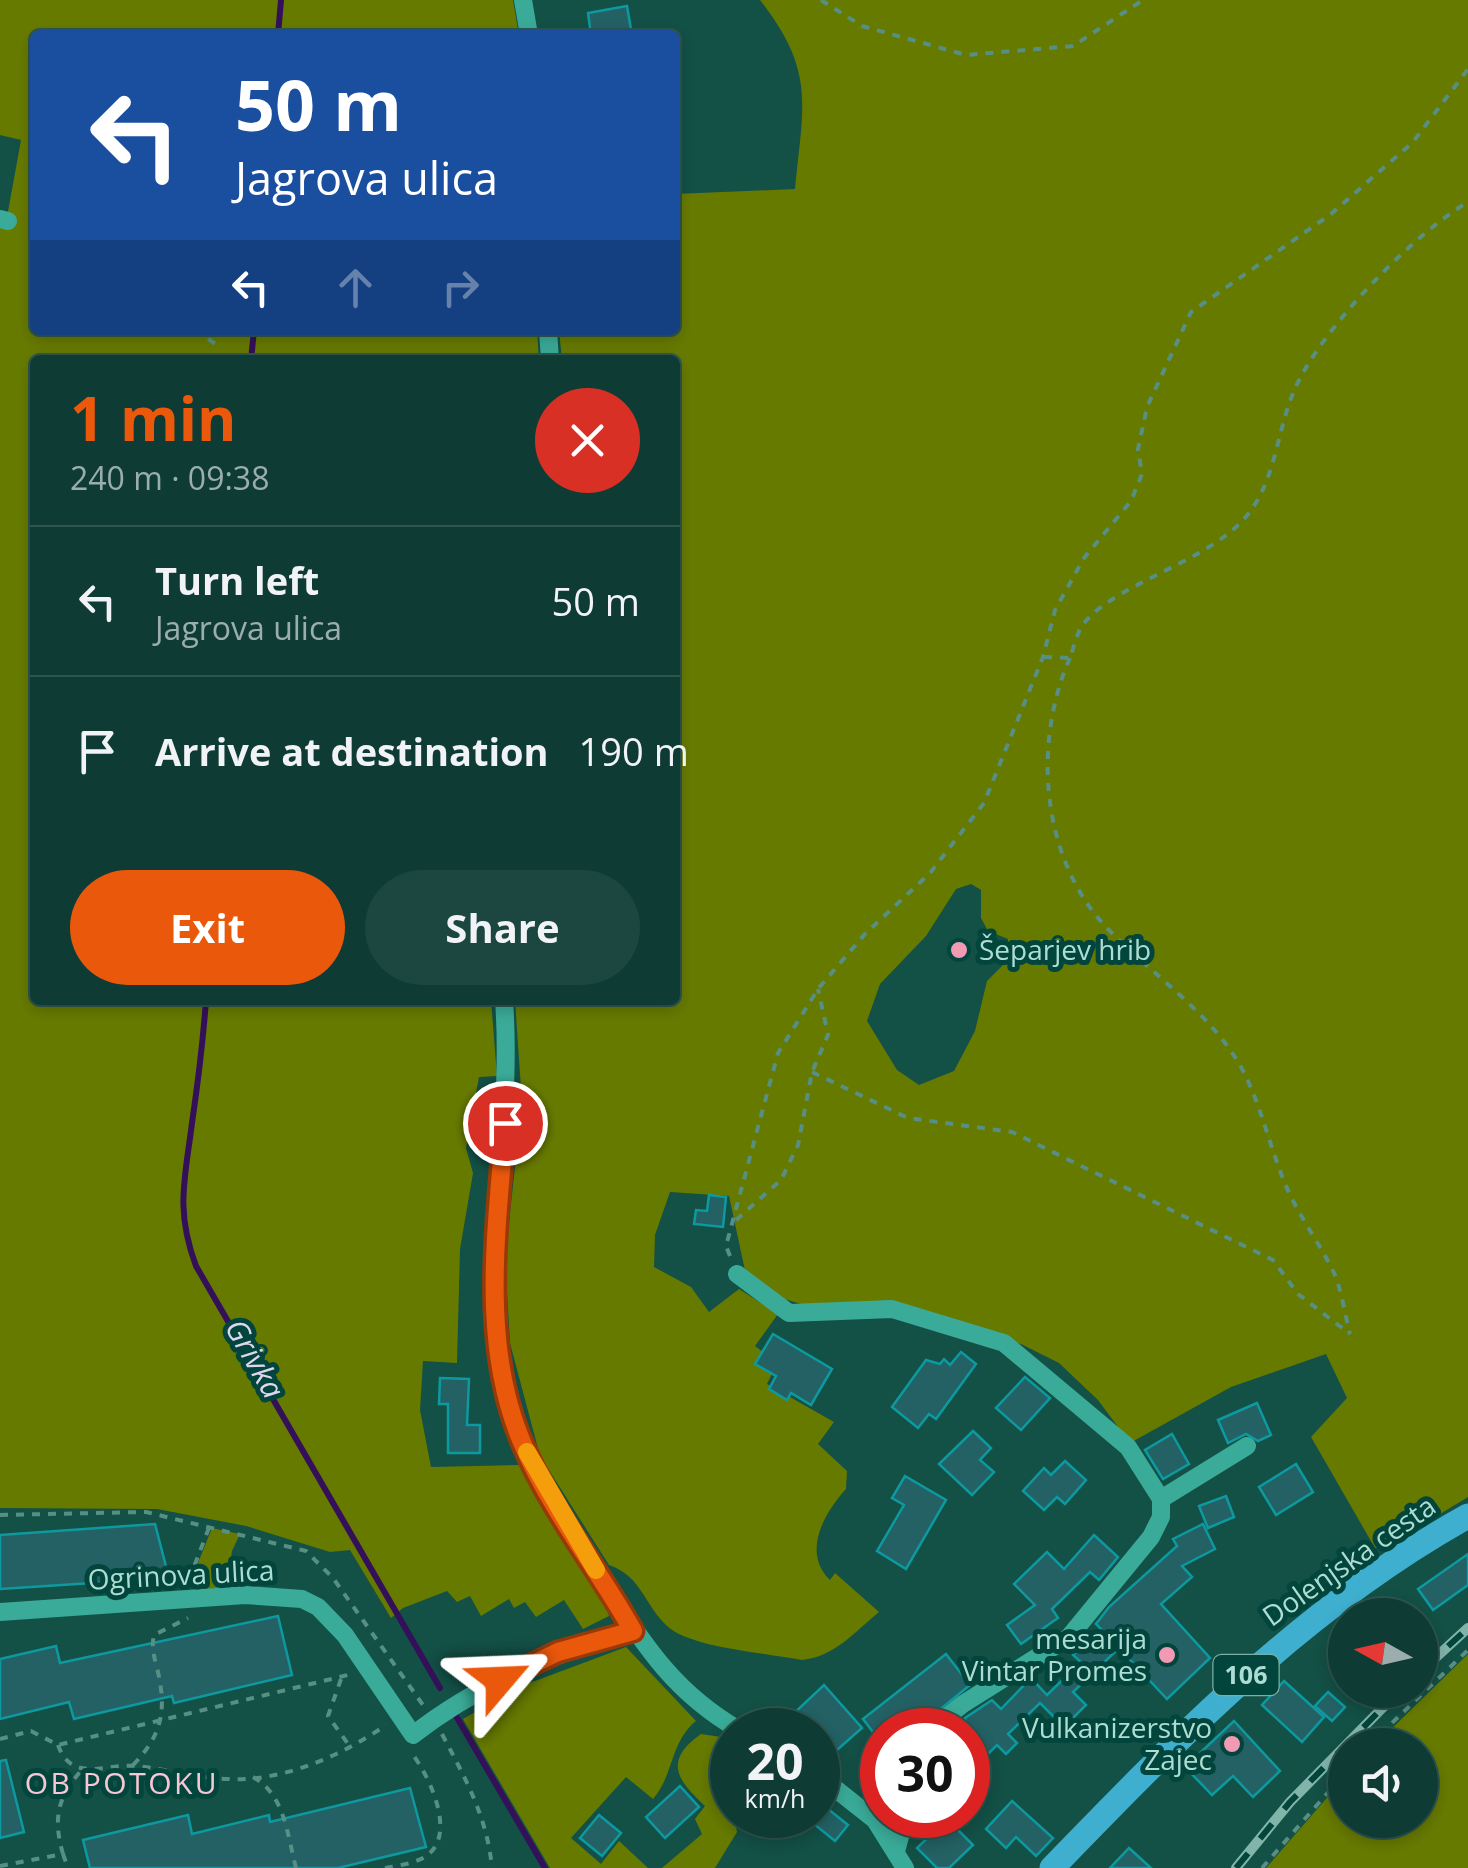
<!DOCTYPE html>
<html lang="en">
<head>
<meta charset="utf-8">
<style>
	:root { --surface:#0e3c34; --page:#1c4740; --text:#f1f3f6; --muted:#9badac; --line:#2e564f; --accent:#ea580c }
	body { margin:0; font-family:"Open Sans",sans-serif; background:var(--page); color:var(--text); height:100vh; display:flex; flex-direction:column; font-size:38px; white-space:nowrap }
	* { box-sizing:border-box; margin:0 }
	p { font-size:32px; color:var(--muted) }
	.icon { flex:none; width:55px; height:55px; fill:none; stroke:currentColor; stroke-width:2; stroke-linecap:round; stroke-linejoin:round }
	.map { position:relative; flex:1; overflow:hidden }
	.side { position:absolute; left:30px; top:355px; width:650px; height:650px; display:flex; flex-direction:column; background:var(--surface); border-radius:10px; box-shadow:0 5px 15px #0003,0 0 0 2px var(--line) }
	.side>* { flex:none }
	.hud { position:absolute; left:30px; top:30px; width:650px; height:305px; border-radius:10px; box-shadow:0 5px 15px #0003,0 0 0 2px var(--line); background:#1a4fa0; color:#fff; overflow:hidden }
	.needle { width:65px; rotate:278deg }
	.controls { position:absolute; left:1328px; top:1598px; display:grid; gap:20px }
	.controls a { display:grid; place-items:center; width:110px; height:110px; border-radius:50%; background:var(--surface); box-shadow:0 5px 15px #0003,0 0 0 2px var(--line); font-size:50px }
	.speed { position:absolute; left:710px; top:1708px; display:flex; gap:20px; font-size:50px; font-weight:700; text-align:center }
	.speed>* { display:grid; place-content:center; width:130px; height:130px; border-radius:50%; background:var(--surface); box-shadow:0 5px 15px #0003,0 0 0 2px var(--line); line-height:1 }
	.speed small { font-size:25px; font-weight:400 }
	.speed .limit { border:15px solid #d22; background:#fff; color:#111 }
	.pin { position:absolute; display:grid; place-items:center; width:85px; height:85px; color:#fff; margin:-42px; border:5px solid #fff; border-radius:50%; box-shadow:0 2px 10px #0007 }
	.me { position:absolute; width:110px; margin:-55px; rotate:64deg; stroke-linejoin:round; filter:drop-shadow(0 0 8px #0008) }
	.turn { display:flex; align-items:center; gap:35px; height:210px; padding:0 40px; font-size:45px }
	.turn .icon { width:130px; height:130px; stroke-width:2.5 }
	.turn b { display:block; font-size:70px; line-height:85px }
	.lanes { display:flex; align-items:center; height:95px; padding:0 40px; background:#0003; justify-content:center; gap:50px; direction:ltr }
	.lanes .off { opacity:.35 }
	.round { display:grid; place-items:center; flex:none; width:105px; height:105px; border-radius:52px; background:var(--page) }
	.headline { display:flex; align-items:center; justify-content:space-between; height:170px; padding:0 40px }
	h1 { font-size:60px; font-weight:700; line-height:75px; color:var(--accent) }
	.button { display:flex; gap:20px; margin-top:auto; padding:20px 40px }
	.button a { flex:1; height:115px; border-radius:60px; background:var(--accent); color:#fff; font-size:40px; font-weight:700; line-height:115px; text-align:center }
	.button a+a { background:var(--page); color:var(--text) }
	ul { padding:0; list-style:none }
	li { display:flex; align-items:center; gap:30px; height:150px; padding:0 40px; border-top:2px solid var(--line) }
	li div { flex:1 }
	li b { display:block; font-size:38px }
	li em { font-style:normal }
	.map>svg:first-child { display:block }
	.green { fill:#677a00; fill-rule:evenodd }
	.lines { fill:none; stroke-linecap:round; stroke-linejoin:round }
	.stream { stroke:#34105a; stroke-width:6 }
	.building { fill:#236164; stroke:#0d99a0; stroke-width:2.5 }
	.path { stroke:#588f84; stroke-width:4; stroke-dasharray:8 8; stroke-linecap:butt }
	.minor { stroke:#3aab98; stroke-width:18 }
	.major { stroke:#3fafd0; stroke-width:25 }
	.rail-casing { stroke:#81b5aa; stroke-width:10 }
	.rail { stroke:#02453c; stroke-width:6; stroke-dasharray:19; stroke-linecap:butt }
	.route-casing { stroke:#983908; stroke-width:25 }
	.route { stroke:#ea580c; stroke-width:18 }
	.slow { stroke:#f59e0b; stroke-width:18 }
	.poi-dot { fill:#f09ab4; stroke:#02453c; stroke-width:4 }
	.labels { text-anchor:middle; stroke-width:10; stroke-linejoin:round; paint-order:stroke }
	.shield { fill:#02453c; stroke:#7aafa5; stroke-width:2.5 }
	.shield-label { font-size:25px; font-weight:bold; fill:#adddd2 }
	.poi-label { font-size:28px; fill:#adddd2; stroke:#02453c; text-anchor:end }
	.street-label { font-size:28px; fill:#adddd2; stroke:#02453c }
	.water-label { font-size:30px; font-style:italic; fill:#dfd6f0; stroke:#02453c }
	.neighbourhood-label { font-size:30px; letter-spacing:2.5px; fill:#f8c6d4; stroke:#02453c }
</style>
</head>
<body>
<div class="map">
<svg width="1468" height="1868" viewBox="0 0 1468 1868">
	<rect width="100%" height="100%" fill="#135046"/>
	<!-- green -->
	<g class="green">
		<path d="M 0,0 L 513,0 L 519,35 L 35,35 L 35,330 L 537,330 L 539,360 L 35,360 L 35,1000 L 491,1000 L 497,1076 L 479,1077 L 466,1148 L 473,1173 L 460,1249 L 457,1363 L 423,1361 L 420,1410 L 431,1467 L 520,1465 L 605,1600 L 609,1616 L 583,1629 L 564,1600 L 536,1617 L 525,1602 L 514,1608 L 509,1599 L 481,1616 L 470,1596 L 457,1602 L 447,1591 L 403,1608 L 391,1618 L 350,1550 L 330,1552 L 246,1526 L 157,1509 L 0,1508 L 0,228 L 5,228 L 21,140 L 0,135 Z"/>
		<path d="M 760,0 L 1468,0 L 1468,1497 L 1384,1548 L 1375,1548 L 1311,1437 L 1347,1398 L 1326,1354 L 1231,1387 L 1130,1443 L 1098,1400 L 1059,1363 L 1023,1345 L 968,1324 L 815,1308 L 784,1299 L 746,1275 L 729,1196 L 670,1192 L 655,1235 L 654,1267 L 691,1287 L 709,1312 L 739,1289 L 778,1314 L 755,1346 L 777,1363 L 767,1384 L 834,1422 L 818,1444 L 847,1471 L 846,1489 C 825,1512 801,1552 830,1580 L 835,1573 L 879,1612 C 853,1633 836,1656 802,1660 C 768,1653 690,1648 667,1626 C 644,1604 641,1576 609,1565 L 540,1456 L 510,1343 L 505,1259 L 522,1103 L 515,1000 L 675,1000 L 675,360 L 562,360 L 559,330 L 675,330 L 675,194 L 795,189 C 803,105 816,72 760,0 ZM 971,884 L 981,890 L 981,918 L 988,931 L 1008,939 L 1008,960 L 987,981 L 975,1031 L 954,1071 L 919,1085 L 897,1070 L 867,1021 L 880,984 L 926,936 L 956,889 Z"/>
		<path d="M 212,1528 L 240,1534 L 232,1551 L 227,1587 L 201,1590 L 196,1568 Z"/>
		<path d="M 626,1647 L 696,1721 C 670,1742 674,1775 653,1799 L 626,1777 L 571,1838 L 601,1864 L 619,1841 L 648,1868 L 550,1868 L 463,1719 L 519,1687 Z"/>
		<path d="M 1468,1654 L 1468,1868 L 1266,1868 L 1345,1777 L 1345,1820 L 1420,1820 L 1420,1745 L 1375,1745 Z"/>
		<path d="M 701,1734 L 721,1737 L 737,1832 L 715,1868 L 662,1868 L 702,1834 L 695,1819 L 705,1806 C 677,1780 663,1761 701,1734 Z"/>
	</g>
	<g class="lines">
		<!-- stream -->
		<g class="stream">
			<path d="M 278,35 L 281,0"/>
			<path d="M 251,360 L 254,330"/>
			<path d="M 206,1000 C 203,1041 198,1082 192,1123 C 185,1179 175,1210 196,1266 L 440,1688"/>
			<path d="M 456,1716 L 545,1868"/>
		</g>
	</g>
	<!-- building -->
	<g class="building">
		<path d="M 627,6 L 632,35 L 591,35 L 588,13 Z"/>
		<path d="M 709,1195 L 726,1197 L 723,1227 L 694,1224 L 696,1210 L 707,1211 Z"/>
		<path d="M 773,1334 L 832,1369 L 811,1405 L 791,1393 L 787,1400 L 769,1389 L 776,1376 L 755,1364 Z"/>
		<path d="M 961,1352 L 976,1364 L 936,1419 L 929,1414 L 918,1428 L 892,1407 L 926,1360 L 940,1364 L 944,1359 L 950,1365 Z"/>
		<path d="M 1025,1377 L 1050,1398 L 1021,1430 L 996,1408 Z"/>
		<path d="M 440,1378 L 469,1379 L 467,1425 L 480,1425 L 480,1453 L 448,1453 L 448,1404 L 439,1404 Z"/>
		<path d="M 1257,1403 L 1271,1435 L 1258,1441 L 1246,1434 L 1228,1443 L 1218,1420 Z"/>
		<path d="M 973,1431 L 991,1448 L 980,1460 L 994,1472 L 972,1495 L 939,1464 Z"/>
		<path d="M 1172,1434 L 1189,1464 L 1163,1479 L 1145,1450 Z"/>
		<path d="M 1065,1461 L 1086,1480 L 1065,1504 L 1057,1497 L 1044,1510 L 1023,1491 L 1044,1468 L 1051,1475 Z"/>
		<path d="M 1296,1464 L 1313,1492 L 1276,1515 L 1259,1487 Z"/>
		<path d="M 905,1476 L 946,1500 L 906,1569 L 877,1551 L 904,1505 L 892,1498 Z"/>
		<path d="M 1226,1496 L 1234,1517 L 1208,1528 L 1199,1506 Z"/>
		<path d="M 155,1524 L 169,1578 L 0,1589 L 0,1535 Z"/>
		<path d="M 1203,1524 L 1215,1549 L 1182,1566 L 1192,1577 L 1161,1604 L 1210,1658 L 1167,1699 L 1119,1648 L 1073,1692 L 1086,1705 L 1064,1727 L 1040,1703 L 1008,1734 L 1017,1743 L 1006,1754 L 997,1745 L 968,1774 L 965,1718 L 992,1700 L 1001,1709 L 1031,1678 L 1047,1695 L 1081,1662 L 1073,1655 L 1101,1629 L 1096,1624 L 1109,1607 L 1177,1546 L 1173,1539 Z"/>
		<path d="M 1094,1535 L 1118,1557 L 1099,1580 L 1090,1572 L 1052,1609 L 1058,1618 L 1021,1644 L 1007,1625 L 1035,1605 L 1014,1584 L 1047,1552 L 1064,1569 Z"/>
		<path d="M 1468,1554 L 1468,1585 L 1433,1610 L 1418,1589 Z"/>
		<path d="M 278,1616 L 292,1675 L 174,1703 L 172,1696 L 74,1719 L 69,1702 L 0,1719 L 0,1659 L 56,1646 L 60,1663 Z"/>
		<path d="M 946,1654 L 970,1685 L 915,1730 L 882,1730 L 882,1744 L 863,1719 Z"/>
		<path d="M 1284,1681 L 1324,1717 L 1302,1742 L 1262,1705 Z"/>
		<path d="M 824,1685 L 862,1728 L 828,1758 L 818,1746 L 818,1730 L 803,1730 L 791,1716 Z"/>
		<path d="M 1328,1692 L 1345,1707 L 1332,1721 L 1315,1706 Z"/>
		<path d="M 1234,1721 L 1280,1771 L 1253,1797 L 1233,1776 L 1212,1795 L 1185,1767 Z"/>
		<path d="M 6,1760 L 24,1832 L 0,1838 L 0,1761 Z"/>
		<path d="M 680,1786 L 699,1807 L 665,1838 L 646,1817 Z"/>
		<path d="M 410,1788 L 426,1847 L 338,1868 L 90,1868 L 83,1840 L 188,1815 L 192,1834 L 269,1815 L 270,1822 Z"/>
		<path d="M 818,1801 L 848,1825 L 835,1841 L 803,1815 L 818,1815 Z"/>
		<path d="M 1012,1801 L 1053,1838 L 1036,1856 L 1016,1837 L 1006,1848 L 986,1829 Z"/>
		<path d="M 599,1815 L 621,1833 L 602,1856 L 580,1838 Z"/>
		<path d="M 947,1819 L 973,1845 L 949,1868 L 937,1868 L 917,1848 Z"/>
		<path d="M 1129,1848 L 1151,1868 L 1110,1868 Z"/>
	</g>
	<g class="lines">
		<!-- path -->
		<g class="path">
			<path d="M 821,0 L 862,26 L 966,55 L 1073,46 L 1143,0"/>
			<path d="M 195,330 L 220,347"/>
			<path d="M 1044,657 L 1070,658 C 1073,649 1076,638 1080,629 C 1105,587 1204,564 1244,519 C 1276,483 1276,433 1294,391 C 1319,331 1412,235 1468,202"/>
			<path d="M 1070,658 C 1032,743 1041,860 1108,929 C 1151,974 1210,1012 1241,1067 C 1260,1102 1269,1144 1284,1181 C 1297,1214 1320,1243 1335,1275 C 1342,1293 1345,1315 1350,1334"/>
			<path d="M 812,1072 L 908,1118 L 1012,1132 L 1273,1260 L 1298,1294 L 1350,1334"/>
			<path d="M 736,1220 L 781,1180 L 798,1145 L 812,1072 L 828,1035 L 818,989"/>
			<path d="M 730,1256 L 726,1246 L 778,1053 L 818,989 L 864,935 L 930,873 L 984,803 L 1043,657 L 1055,610 L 1084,558 L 1131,501 L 1142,474 L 1138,449 L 1147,407 L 1191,312 L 1331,214 L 1413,142 L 1468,69"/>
			<path d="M 0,1515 L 146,1512 L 306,1551 L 333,1578 L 423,1705"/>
			<path d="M 189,1580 L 210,1525"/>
			<path d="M 341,1679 L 328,1716 L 351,1748"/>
			<path d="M 442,1734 C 465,1778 487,1816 492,1868"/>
			<path d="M 0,1739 L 31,1731 L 58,1745 L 348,1675"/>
			<path d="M 58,1745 C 72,1784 105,1763 137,1766 C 167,1769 197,1778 228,1779 C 283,1782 343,1755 386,1725"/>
			<path d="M 1369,1745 L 1468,1650"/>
			<path d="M 133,1765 C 163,1734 167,1709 157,1668 C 154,1656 151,1647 154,1635 L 188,1618"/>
			<path d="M 253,1777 C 285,1795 287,1834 296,1868"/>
			<path d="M 63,1854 L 68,1868"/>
			<path d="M 0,1866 L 63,1854 C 53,1820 57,1797 81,1771"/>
			<path d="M 385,1868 C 400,1865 421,1863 431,1852 C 454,1829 429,1776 413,1755"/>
			<path d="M 1262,1868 L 1345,1773"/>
		</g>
		<!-- minor -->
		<g class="minor">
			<path d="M 523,0 L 529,35"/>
			<path d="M 0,219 L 8,221"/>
			<path d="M 548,330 L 550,360"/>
			<path d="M 504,1000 C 514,1136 476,1274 510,1408 C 526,1469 569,1528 603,1581 C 644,1644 672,1691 739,1730"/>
			<path d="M 737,1274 L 789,1313 L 892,1309 L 1004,1343 L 1128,1447 L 1161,1499 L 1161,1517 L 1151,1537 L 1069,1637 L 963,1704 L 930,1730"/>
			<path d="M 1161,1499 L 1247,1446"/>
			<path d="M 0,1612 L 245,1595 L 302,1599 L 318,1607 L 345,1635 L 413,1735 C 479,1683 553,1654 633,1631"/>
			<path d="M 818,1775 L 875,1820 L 905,1868"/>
			<path d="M 896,1851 L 906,1815"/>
		</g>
		<!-- major -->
		<path class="major" d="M 1052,1868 C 1180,1736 1306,1606 1468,1516"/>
		<!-- rail casing -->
		<g class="rail-casing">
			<g id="rail">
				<path d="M 1420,1672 L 1468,1628"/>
				<path d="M 1236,1868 L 1290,1802 L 1400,1690"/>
			</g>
		</g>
		<!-- rail -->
		<use href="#rail" class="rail"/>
	</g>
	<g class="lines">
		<!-- route casing -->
		<g class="route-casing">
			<path id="route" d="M 500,1680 L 558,1652 L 633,1631 C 599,1570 552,1512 524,1447 C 479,1346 497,1229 505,1123"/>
		</g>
		<!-- route -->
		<use href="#route" class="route"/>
		<!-- slow -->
		<path class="slow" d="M 527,1452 L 596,1570"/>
	</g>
	<!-- markers -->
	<g class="poi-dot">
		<circle cx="959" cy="950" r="10"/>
		<circle cx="1167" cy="1655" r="10"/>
		<circle cx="1232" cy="1744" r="10"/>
	</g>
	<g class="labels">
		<!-- shield labels -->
		<rect class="shield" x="1213.5" y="1655" width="65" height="40" rx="8"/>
		<g class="shield-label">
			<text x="1246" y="1684">106</text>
		</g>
		<!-- poi labels -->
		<g class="poi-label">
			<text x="979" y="960" text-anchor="start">Šeparjev hrib</text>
			<text x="1147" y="1649">mesarija<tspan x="1147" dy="32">Vintar Promes</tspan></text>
			<text x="1212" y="1738">Vulkanizerstvo<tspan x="1212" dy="32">Zajec</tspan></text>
		</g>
		<!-- street labels -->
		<g class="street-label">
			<text transform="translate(1349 1561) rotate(-35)" y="10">Dolenjska cesta</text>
			<text transform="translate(181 1575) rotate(-3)" y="10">Ogrinova ulica</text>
		</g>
		<!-- water labels -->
		<g class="water-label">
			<text transform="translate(254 1359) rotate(60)" y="10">Grivka</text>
		</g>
		<!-- neighbourhood labels -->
		<g class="neighbourhood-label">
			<text x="122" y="1794">OB POTOKU</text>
		</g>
	</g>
</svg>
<div class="controls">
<a><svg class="needle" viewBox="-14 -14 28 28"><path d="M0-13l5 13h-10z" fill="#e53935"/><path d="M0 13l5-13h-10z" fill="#9badac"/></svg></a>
<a><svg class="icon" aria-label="sound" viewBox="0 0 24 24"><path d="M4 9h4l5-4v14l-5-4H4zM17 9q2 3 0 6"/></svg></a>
</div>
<div class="speed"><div>20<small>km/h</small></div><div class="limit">30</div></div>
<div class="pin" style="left:505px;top:1123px;background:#d93025"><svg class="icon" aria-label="arrive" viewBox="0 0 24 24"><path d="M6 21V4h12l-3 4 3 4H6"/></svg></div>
<svg class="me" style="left:500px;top:1680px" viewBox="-20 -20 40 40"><path d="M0-17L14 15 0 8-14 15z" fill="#ea580c" stroke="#fff" stroke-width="4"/></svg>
<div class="hud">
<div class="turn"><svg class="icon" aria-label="left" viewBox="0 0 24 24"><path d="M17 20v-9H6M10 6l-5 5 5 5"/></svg><div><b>50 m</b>Jagrova ulica</div></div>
<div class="lanes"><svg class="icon" aria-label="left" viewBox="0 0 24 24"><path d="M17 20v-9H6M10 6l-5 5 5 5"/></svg><svg class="icon off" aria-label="ahead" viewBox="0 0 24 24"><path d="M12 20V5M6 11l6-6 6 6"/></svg><svg class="icon off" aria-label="right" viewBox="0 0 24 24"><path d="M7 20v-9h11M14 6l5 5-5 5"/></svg></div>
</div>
<section class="side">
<div class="headline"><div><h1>1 min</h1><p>240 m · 09:38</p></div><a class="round" style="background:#d93025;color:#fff"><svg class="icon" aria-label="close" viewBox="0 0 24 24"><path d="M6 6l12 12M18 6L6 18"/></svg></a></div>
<ul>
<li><svg class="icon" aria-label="left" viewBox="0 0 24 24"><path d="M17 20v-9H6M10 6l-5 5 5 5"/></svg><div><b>Turn left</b><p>Jagrova ulica</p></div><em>50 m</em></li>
<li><svg class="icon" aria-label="arrive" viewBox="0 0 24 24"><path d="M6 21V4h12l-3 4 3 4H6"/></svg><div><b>Arrive at destination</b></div><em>190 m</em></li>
</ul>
<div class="button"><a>Exit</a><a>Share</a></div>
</section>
</div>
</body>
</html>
